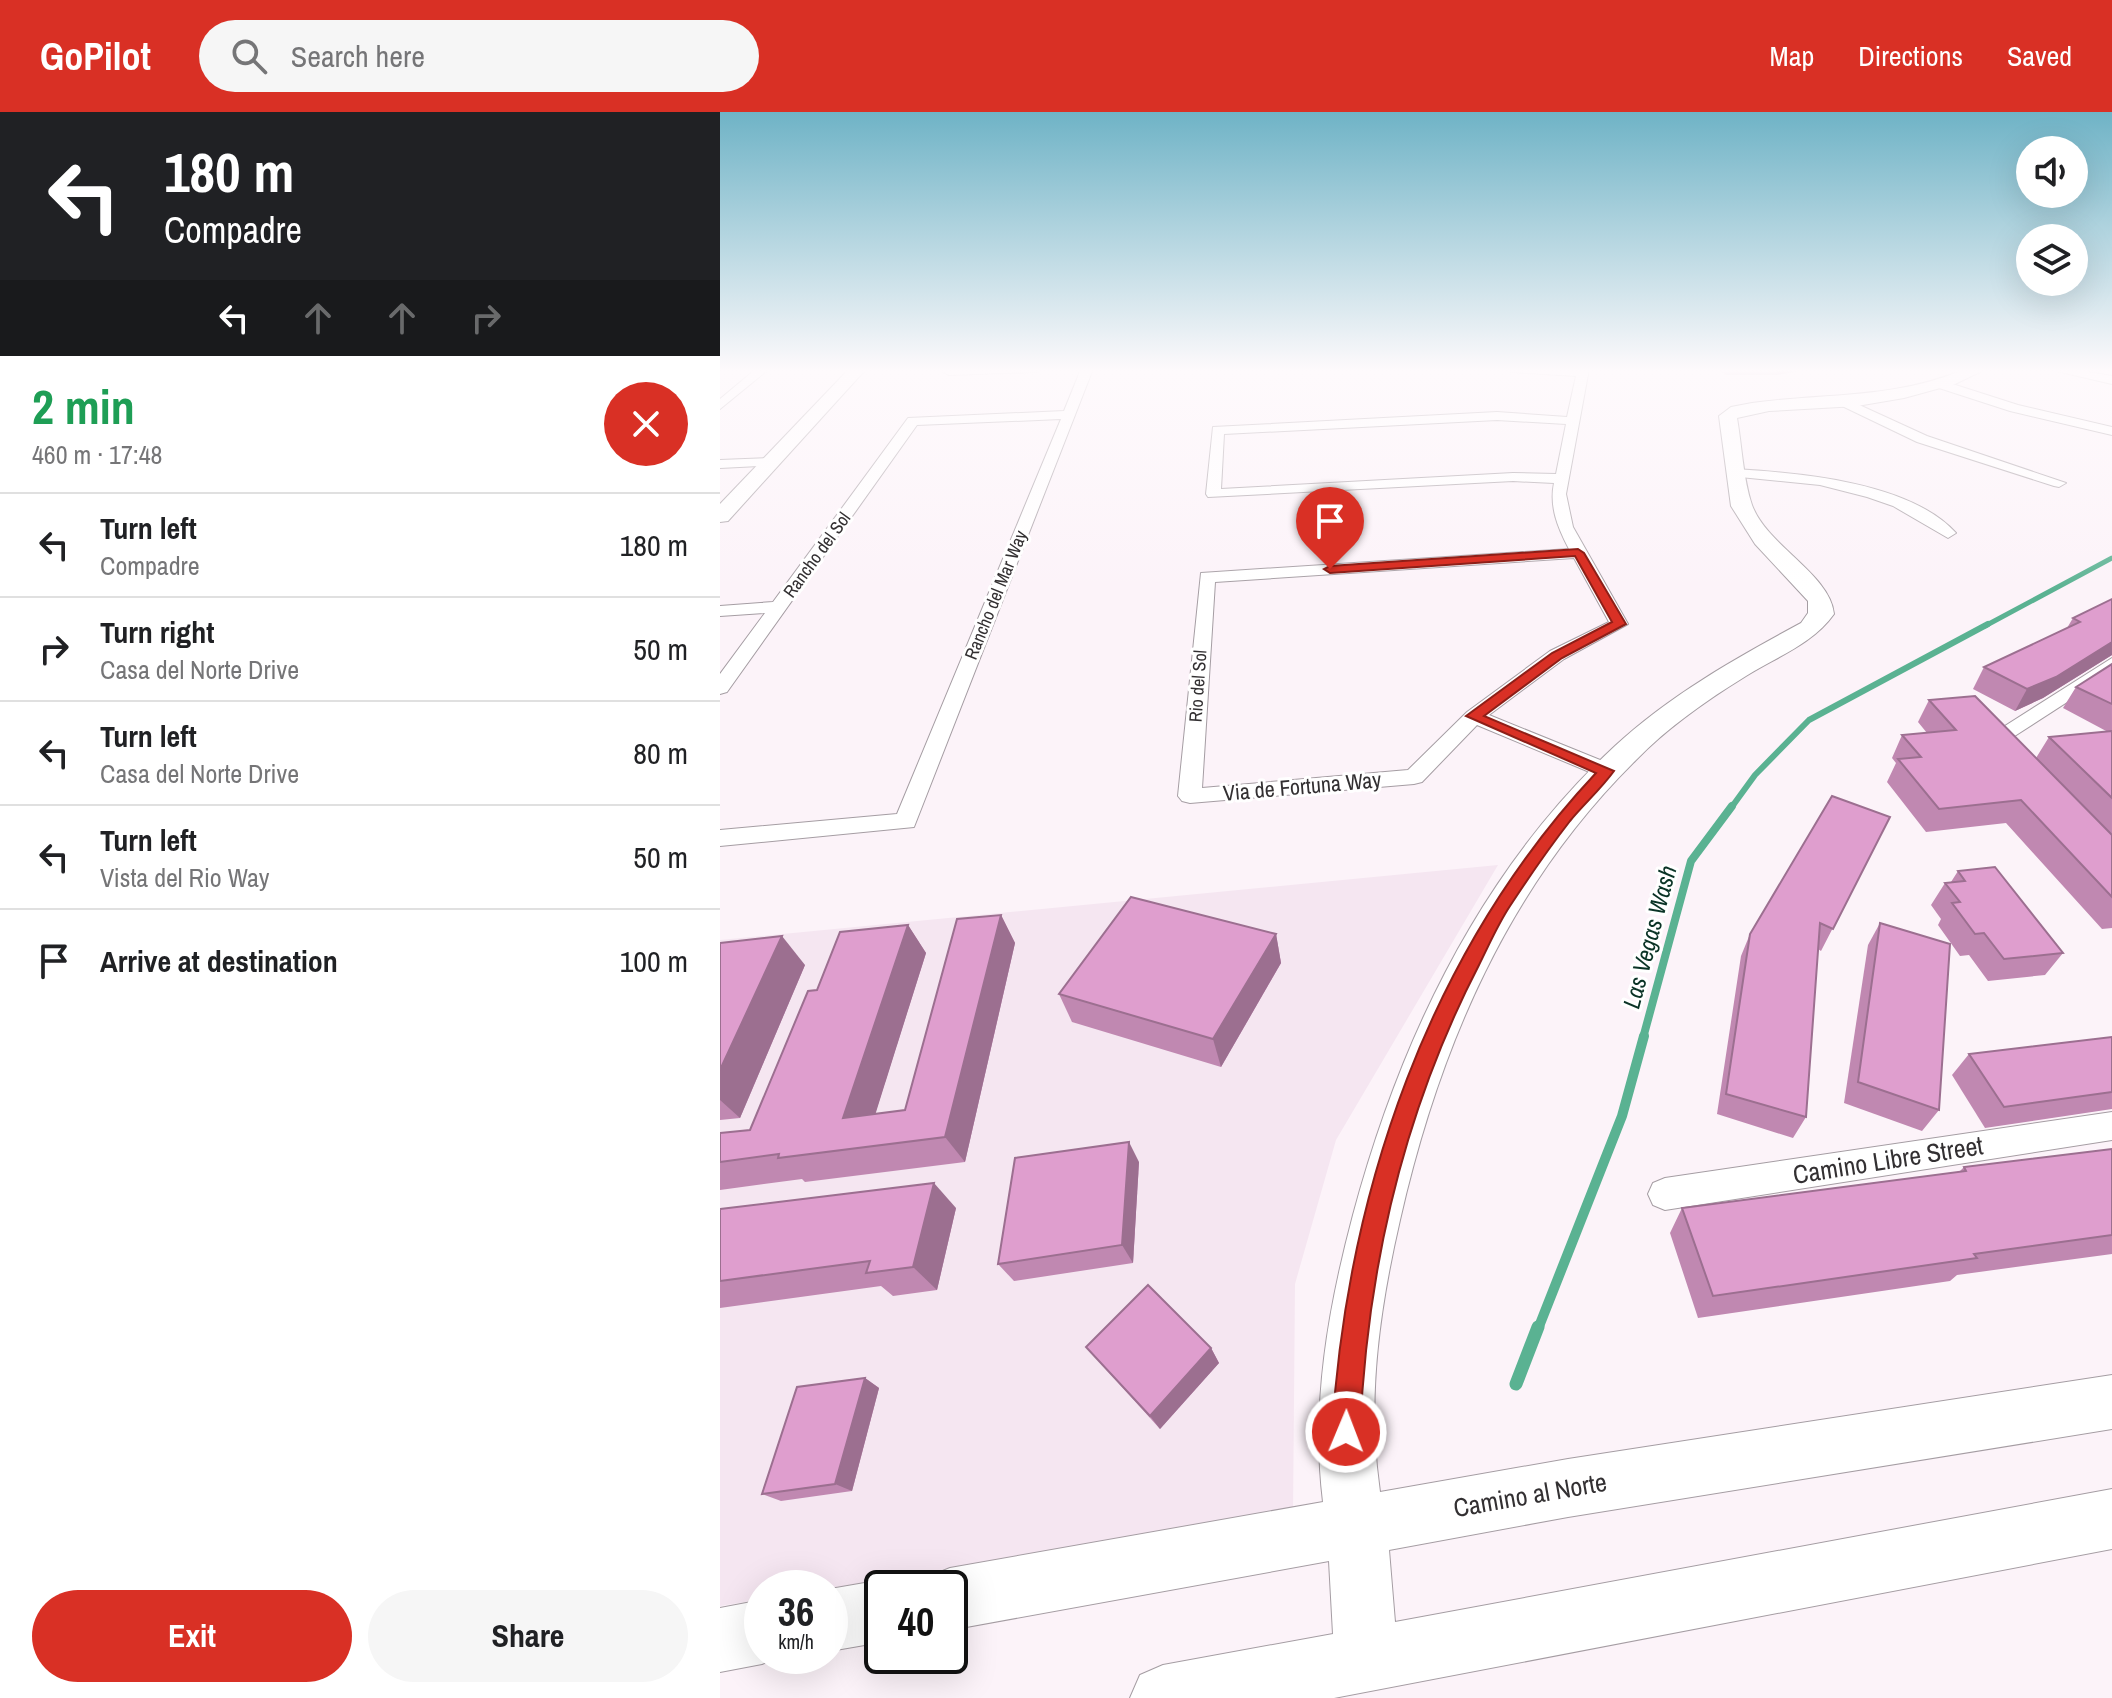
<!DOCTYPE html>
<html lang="en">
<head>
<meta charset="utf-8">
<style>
	:root { --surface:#fff; --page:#f6f6f6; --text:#202124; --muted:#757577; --line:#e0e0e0; --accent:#d93025 }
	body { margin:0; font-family:"Archivo Narrow",sans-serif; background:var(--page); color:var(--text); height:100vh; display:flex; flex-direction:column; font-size:30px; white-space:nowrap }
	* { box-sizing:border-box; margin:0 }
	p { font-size:26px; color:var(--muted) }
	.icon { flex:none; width:44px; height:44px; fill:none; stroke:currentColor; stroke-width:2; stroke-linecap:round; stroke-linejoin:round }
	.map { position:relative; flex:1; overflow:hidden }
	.drawer { display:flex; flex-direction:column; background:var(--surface); width:720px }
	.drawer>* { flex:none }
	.guide { background:#202124; color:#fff; overflow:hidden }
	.buttons { position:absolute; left:1296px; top:24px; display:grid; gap:16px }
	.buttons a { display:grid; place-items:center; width:72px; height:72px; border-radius:50%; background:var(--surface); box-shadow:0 8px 32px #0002; font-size:40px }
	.speed { position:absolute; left:24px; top:1458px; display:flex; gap:16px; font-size:40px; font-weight:700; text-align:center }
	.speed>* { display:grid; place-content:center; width:104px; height:104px; border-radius:50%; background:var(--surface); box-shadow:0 8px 32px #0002; line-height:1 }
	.speed small { font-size:20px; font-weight:400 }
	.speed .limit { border:4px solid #111; border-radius:12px; background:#fff; color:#111 }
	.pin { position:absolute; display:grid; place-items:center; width:68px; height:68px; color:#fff; margin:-82px -34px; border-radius:50% 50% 50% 0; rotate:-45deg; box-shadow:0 0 8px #0007 }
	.pin .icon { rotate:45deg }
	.me { position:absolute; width:88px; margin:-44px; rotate:1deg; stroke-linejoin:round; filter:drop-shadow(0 0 6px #0008) }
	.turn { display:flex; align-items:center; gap:28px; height:168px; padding:0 32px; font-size:36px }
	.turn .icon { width:104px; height:104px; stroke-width:2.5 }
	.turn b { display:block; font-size:56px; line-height:68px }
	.lanes { display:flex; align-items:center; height:76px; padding:0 32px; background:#0003; justify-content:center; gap:40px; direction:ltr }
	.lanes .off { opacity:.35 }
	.round { display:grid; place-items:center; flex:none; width:84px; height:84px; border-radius:42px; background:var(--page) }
	.summary { display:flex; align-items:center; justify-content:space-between; height:136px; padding:0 32px }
	h1 { font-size:48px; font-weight:700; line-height:60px; color:#1e9e55 }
	.primary-button { display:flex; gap:16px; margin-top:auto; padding:16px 32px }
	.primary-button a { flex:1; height:92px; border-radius:48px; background:var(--accent); color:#fff; font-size:32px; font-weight:700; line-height:92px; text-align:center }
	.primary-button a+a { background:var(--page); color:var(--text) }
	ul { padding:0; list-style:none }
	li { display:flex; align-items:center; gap:24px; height:104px; padding:0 32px; border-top:2px solid var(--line) }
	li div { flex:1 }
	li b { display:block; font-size:30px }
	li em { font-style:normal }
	header { display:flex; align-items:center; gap:48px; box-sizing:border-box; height:112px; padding:0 40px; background:var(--accent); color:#fff }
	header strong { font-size:38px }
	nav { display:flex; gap:44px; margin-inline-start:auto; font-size:28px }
	.search { width:560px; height:72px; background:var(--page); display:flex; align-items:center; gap:20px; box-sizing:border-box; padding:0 28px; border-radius:44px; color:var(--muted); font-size:30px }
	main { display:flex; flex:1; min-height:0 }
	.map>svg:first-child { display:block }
	.built { fill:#f5e6f1 }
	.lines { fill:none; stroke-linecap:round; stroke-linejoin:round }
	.stream-far4 { stroke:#5ab292; stroke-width:5 }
	.stream-far3 { stroke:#5ab292; stroke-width:6 }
	.stream-far2 { stroke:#5ab292; stroke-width:8 }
	.stream-far1 { stroke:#5ab292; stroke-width:10 }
	.stream { stroke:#5ab292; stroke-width:13 }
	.street-casing { stroke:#a59da3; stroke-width:2 }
	.secondary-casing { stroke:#a59da3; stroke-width:2 }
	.street { fill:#fff; fill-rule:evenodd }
	.secondary { fill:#fff; fill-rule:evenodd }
	.wall { fill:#c088b1 }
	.shaded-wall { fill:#9c6f90 }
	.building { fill:#df9ece; stroke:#9c6f90; stroke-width:2 }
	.route { fill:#d93025; stroke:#8d1f18; stroke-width:2 }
	.labels { text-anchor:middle; stroke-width:6; stroke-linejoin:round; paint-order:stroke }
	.far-street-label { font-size:18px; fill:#333032; stroke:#fff }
	.street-label { font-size:22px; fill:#333032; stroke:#fff }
	.water-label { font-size:24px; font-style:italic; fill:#0a3326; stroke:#fff }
	.near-street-label { font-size:26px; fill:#333032; stroke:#fff }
</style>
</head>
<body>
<header>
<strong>GoPilot</strong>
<div class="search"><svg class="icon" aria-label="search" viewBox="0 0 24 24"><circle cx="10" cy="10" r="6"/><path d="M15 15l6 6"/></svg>Search here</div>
<nav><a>Map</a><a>Directions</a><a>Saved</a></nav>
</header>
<main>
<section class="drawer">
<div class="guide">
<div class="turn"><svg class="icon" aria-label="left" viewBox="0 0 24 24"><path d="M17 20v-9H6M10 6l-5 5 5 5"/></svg><div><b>180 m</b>Compadre</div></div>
<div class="lanes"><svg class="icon" aria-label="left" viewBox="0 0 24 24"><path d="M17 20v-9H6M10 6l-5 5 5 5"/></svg><svg class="icon off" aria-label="ahead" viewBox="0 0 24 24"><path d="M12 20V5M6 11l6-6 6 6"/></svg><svg class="icon off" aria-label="ahead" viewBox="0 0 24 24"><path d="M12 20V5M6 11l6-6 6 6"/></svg><svg class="icon off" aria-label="right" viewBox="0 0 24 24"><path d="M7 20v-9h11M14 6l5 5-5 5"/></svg></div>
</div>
<div class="summary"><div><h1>2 min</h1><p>460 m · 17:48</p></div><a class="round" style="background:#d93025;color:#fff"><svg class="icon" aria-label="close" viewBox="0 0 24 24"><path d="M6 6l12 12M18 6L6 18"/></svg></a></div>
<ul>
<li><svg class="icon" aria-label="left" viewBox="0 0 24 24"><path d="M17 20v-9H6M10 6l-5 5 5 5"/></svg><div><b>Turn left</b><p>Compadre</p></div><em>180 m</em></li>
<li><svg class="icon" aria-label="right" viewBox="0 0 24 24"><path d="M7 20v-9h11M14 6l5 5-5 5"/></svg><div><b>Turn right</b><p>Casa del Norte Drive</p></div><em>50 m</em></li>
<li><svg class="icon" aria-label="left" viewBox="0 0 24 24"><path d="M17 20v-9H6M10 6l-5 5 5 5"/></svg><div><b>Turn left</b><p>Casa del Norte Drive</p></div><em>80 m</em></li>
<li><svg class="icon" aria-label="left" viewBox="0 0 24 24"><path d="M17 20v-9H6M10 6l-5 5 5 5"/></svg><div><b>Turn left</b><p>Vista del Rio Way</p></div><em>50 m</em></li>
<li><svg class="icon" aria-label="arrive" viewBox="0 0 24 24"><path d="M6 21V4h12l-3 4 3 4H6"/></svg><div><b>Arrive at destination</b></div><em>100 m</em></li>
</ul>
<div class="primary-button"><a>Exit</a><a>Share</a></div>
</section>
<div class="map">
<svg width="1392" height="1586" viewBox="0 0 1392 1586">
	<rect width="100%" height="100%" fill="#fcf3f9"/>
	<!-- built -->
	<path class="built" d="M 778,753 L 616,1028 L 575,1172 L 573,1402 L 110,1476 L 42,1476 L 42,1487 L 0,1494 L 0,828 Z"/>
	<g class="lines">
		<!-- stream-far4 -->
		<path class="stream-far4" d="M 1265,514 L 1392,446"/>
		<!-- stream-far3 -->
		<path class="stream-far3" d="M 1011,696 L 1035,663 L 1089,608 L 1268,512"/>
		<!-- stream-far2 -->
		<path class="stream-far2" d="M 923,926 L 971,749 L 1012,694"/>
		<!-- stream-far1 -->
		<path class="stream-far1" d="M 818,1217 L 902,1004 L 924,924"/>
		<!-- stream -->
		<path class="stream" d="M 796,1272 L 818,1215"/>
		<!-- street casing -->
		<g class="street-casing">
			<g id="street">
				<path d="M 36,257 L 49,257 L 0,297 L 0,287 Z"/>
				<path d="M 322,257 L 316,260 L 229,263 L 223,260 L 227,257 Z"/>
				<path d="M 361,257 L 373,257 L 194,715 L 0,734 L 0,718 L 177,702 L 341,307 L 197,313 L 7,580 L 0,582 L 0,562 L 45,501 L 0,504 L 0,494 L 53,490 L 188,306 L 344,299 Z"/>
				<path d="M 786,257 L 869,257 L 846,382 L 853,415 L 908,512 L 844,547 L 769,603 L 895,654 L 898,659 L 895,664 L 879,664 L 757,613 L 702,670 L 694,672 L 470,691 L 462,689 L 458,684 L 481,461 L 849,437 C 838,416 829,395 834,371 L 793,369 L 488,385 L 486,382 L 493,315 L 777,300 L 847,305 L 856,264 L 792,260 ZM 777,308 L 846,312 L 836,362 L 793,361 L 501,377 L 504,322 ZM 854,446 L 889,510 L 830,539 L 747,600 L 688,658 L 482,676 L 495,470 Z"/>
				<path d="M 1328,257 L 1352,257 L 1392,264 L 1392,272 Z"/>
				<path d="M 1220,268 L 1298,293 L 1392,315 L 1392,323 L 1290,299 L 1216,275 L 1216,269 Z"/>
				<path d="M 1124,286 L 1207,324 L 1346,371 L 1339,375 L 1334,374 L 1197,330 L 1120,293 L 1118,290 Z"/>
				<path d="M 51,346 L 56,347 L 56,353 L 0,356 L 0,348 Z"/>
				<path d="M 1015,357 C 1080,361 1190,370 1236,421 L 1228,426 L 1173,394 L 1147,385 L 1100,373 L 1010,364 L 1008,361 Z"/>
				<path d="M 1392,546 L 1392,561 L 1290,627 L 1303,641 L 1300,646 L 1284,646 L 1266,626 Z"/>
				<path d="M 1392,1000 L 1392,1028 L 945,1098 L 933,1093 L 928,1082 L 933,1071 L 945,1066 Z"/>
			</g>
		</g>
		<!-- secondary casing -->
		<g class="secondary-casing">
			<g id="secondary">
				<path d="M 129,257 L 146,257 L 8,409 L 0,410 L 0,392 Z"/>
				<path d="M 1245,257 L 1266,257 L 1235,272 L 1184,286 L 1137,294 L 1049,299 L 1017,306 C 1022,334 1023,367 1032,393 C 1047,434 1110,462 1114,502 C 1093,532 1056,545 1026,564 C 987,588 948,615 916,648 C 788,774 719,936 680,1108 C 660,1195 647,1283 659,1372 L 660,1380 L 848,1347 L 1392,1263 L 1392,1317 L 848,1405 L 669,1438 L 675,1510 L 1392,1377 L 1392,1437 L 614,1586 L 410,1586 L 420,1563 L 443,1553 L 613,1522 L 609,1449 L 230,1518 L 230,1476 L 204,1476 L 208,1465 L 230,1456 L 603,1390 C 591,1293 608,1197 633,1103 C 680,928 760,759 895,634 C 950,583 1016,546 1081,511 L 1088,501 L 1088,489 L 1035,432 L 1011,394 L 999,304 L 1011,295 L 1032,291 C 1105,281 1176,287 1245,257 Z"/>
				<path d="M 162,1468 L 182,1476 L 162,1476 L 162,1530 L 110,1539 L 110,1477 Z"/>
				<path d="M 42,1488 L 42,1544 L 60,1544 L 42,1552 L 0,1560 L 0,1496 Z"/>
			</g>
		</g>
		<!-- street -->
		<use href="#street" class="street"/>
		<!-- secondary -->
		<use href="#secondary" class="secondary"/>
	</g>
	<!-- wall -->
	<g class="wall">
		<path d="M 998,257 L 1092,257 L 1056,263 L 1006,263 Z"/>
		<path d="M 1392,487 L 1392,543 L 1323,586 L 1295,599 L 1253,577 L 1264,555 L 1347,516 L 1353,506 Z"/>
		<path d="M 1392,552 L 1392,816 L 1382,817 L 1286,711 L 1206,720 L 1167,670 L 1176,651 L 1172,646 L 1182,623 L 1207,621 L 1198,610 L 1209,588 L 1316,646 L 1329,625 L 1388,620 L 1343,596 L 1356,575 Z"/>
		<path d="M 1170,705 L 1101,839 L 1098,837 L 1086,1005 L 1073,1026 L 997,1002 L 1021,844 L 1030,822 Z"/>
		<path d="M 1238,759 L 1343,841 L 1325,863 L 1268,869 L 1249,843 L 1240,844 L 1218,813 L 1221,807 L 1211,793 L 1225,771 L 1231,770 Z"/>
		<path d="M 281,803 L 295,831 L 245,1050 L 85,1070 L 82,1067 L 0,1078 L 0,1021 L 30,1018 L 97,878 L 188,813 L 206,841 L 155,1002 L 185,998 Z"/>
		<path d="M 1160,811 L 1219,998 L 1202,1019 L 1124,991 L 1148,833 Z"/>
		<path d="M 556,822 L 561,851 L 501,955 L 352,910 L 339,882 Z"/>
		<path d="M 0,831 L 85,853 L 20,1006 L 0,1008 Z"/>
		<path d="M 1392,925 L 1392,997 L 1265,1016 L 1232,963 L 1249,942 Z"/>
		<path d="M 1392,1037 L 1392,1142 L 1237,1163 L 1230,1169 L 978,1206 L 950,1121 L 962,1096 L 1239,1060 L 1244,1055 Z"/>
		<path d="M 419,1050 L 413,1151 L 294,1169 L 278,1152 Z"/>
		<path d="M 236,1096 L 217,1178 L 173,1184 L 161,1174 L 0,1196 L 0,1097 Z"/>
		<path d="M 366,1235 L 491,1236 L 499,1251 L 440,1317 Z"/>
		<path d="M 145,1266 L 159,1276 L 132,1379 L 61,1389 L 42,1382 Z"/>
	</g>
	<!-- shaded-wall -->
	<g class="shaded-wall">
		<path d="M 1058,257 L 1092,257 L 1056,263 Z"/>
		<path d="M 1392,530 L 1392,543 L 1323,586 L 1295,599 L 1307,577 Z"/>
		<path d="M 281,803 L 295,831 L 245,1050 L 225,1025 Z"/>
		<path d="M 188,813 L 206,841 L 146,1032 L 123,1006 Z"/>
		<path d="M 556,822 L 561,851 L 501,955 L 493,927 Z"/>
		<path d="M 62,824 L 85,853 L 20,1006 L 0,988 L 0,958 Z"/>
		<path d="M 409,1030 L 419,1050 L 413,1151 L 402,1133 Z"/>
		<path d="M 214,1071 L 236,1096 L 217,1178 L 193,1155 Z"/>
		<path d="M 491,1236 L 499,1251 L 440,1317 L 430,1304 Z"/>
		<path d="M 145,1266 L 159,1276 L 132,1379 L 115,1372 Z"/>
	</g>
	<!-- building -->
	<g class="building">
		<path d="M 1392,487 L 1392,530 L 1336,565 L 1307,577 L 1264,555 L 1360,510 L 1353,506 Z"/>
		<path d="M 1392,552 L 1392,592 L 1356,575 Z"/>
		<path d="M 1255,584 L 1392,723 L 1392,785 L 1301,688 L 1219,697 L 1178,647 L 1201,645 L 1182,623 L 1236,618 L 1209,588 Z"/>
		<path d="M 1392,619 L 1392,686 L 1329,625 Z"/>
		<path d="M 1112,684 L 1170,705 L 1113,817 L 1100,811 L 1086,1005 L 1006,982 L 1030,822 Z"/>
		<path d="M 1275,755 L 1343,841 L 1284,847 L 1264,821 L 1255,822 L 1232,791 L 1240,790 L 1225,771 L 1245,769 L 1238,759 Z"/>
		<path d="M 411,785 L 556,822 L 493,927 L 339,882 Z"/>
		<path d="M 281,803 L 225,1025 L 58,1046 L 59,1042 L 0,1050 L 0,1021 L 30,1018 L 88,879 L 97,878 L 120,820 L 188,813 L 123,1006 L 185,998 L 237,807 Z"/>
		<path d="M 1160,811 L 1230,832 L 1219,998 L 1138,970 Z"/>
		<path d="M 62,824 L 0,958 L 0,831 Z"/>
		<path d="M 1392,925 L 1392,980 L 1284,995 L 1249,942 Z"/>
		<path d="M 409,1030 L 402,1133 L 278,1152 L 295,1046 Z"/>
		<path d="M 1392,1037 L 1392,1123 L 1254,1142 L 1257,1146 L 993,1184 L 962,1096 L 1246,1059 L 1244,1055 Z"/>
		<path d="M 214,1071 L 193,1155 L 146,1161 L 150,1149 L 0,1169 L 0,1097 Z"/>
		<path d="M 428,1173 L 491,1236 L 430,1304 L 366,1235 Z"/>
		<path d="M 145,1266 L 115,1372 L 42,1382 L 77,1275 Z"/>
	</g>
	<!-- sky -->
	<linearGradient id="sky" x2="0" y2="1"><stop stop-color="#6fb3c6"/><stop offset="0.54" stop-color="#fefafc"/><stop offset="1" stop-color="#fefafc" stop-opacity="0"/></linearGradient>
	<rect width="1392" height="479" fill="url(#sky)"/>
	<!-- route -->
	<path class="route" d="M 858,437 L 864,441 L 906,512 L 842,546 L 764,604 L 894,659 C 881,677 864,692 850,709 C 829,736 809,765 790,794 C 778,812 769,833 759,853 C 684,998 647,1158 640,1320 L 636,1330 L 626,1335 L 616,1330 L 612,1320 C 627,1079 709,839 876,661 L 746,604 L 832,541 L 892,510 L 855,444 L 610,461 L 604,457 L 610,454 Z"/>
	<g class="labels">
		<!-- far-street labels -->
		<g class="far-street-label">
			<text transform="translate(97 443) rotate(-54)" y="6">Rancho del Sol</text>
			<text transform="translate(276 483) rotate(-68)" y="6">Rancho del Mar Way</text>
			<text transform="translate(478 574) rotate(-86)" y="6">Rio del Sol</text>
		</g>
		<!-- street labels -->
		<g class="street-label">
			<text transform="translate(582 674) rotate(-5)" y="8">Via de Fortuna Way</text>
		</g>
		<!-- water labels -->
		<g class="water-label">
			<text transform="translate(930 825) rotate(-75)" y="8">Las Vegas Wash</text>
		</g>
		<!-- near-street labels -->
		<g class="near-street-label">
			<text transform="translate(1168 1048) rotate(-9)" y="9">Camino Libre Street</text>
			<text transform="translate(810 1383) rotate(-10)" y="9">Camino al Norte</text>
		</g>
	</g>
</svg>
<div class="buttons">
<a><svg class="icon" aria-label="sound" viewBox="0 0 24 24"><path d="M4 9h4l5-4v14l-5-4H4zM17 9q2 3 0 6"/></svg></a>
<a><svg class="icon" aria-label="layers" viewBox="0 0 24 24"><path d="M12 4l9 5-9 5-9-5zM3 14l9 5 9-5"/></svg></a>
</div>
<div class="speed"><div>36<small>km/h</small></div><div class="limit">40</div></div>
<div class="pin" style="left:610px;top:457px;background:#d93025"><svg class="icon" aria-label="arrive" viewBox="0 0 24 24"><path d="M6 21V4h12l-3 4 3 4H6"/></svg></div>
<svg class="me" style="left:626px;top:1320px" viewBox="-20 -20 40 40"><circle r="17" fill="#d93025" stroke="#fff" stroke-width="3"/><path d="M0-11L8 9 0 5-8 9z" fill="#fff"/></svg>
</div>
</main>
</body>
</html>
